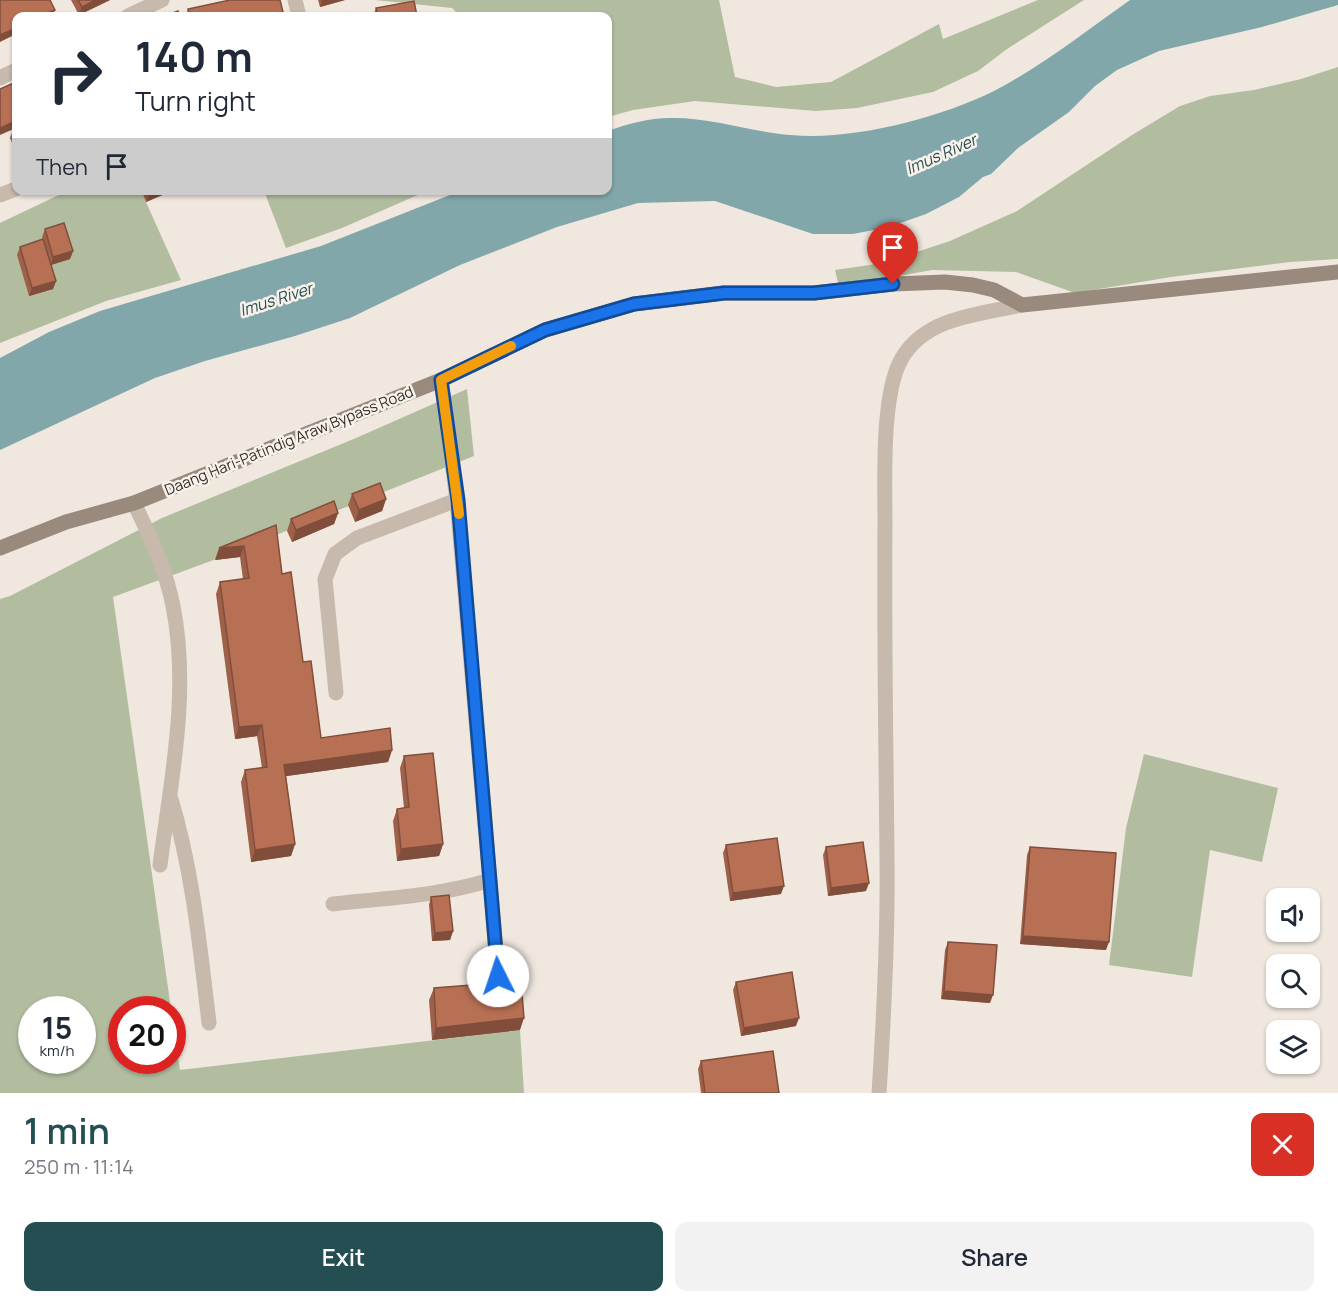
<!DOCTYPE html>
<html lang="en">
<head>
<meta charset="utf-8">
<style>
	:root { --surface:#fff; --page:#f2f2f3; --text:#1f2937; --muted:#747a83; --accent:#244e52 }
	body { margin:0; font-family:Manrope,sans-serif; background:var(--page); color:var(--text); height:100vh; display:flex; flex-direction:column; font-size:22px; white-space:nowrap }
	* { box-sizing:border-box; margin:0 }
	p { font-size:20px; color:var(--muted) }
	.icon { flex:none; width:33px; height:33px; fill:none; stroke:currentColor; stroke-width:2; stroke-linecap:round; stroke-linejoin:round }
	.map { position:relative; height:1093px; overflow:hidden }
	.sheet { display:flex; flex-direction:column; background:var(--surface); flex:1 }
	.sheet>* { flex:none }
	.top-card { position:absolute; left:12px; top:12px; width:600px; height:183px; border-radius:12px; box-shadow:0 2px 4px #0004; background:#fff; color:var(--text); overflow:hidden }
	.controls { position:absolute; left:1266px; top:888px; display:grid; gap:12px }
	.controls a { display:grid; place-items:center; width:54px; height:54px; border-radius:12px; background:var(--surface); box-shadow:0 2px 4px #0004; font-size:30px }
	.speed { position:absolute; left:18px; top:996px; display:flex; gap:12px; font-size:30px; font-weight:700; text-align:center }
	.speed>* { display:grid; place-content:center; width:78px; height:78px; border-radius:50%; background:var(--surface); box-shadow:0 2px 4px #0004; line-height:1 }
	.speed small { font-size:15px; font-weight:400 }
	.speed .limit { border:9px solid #d22; background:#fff; color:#111 }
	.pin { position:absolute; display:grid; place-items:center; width:51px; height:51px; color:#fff; margin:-62px -26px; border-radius:50% 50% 50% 0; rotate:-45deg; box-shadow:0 0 6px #0007 }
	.pin .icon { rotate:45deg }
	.me { position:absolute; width:66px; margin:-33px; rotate:356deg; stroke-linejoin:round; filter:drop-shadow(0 0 4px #0008) }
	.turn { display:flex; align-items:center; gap:21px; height:126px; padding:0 24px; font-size:27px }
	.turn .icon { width:78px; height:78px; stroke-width:2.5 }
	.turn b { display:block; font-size:42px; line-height:51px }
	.then { display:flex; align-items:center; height:57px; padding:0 24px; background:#0003; gap:12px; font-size:22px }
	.round { display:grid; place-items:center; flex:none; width:63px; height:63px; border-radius:12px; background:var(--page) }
	.overview { display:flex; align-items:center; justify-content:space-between; height:102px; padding:0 24px }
	h1 { font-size:36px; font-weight:600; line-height:45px; color:var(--accent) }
	.cta { display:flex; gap:12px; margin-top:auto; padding:12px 24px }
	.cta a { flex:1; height:69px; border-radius:12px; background:var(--accent); color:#fff; font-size:24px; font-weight:600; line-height:69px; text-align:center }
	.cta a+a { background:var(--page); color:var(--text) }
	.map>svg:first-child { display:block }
	.green { fill:#b2bda0; fill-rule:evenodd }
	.water { fill:#81a7aa }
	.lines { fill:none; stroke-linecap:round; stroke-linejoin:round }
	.service { stroke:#c7b9ac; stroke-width:15 }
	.minor { stroke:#c7b9ac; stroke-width:15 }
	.secondary { stroke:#9a897d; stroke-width:15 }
	.wall { fill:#9e6048 }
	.shaded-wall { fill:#814e3b }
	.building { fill:#b87054; stroke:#814e3b; stroke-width:1.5 }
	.route-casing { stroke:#114b97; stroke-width:15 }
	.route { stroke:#1a73e8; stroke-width:10 }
	.slow { stroke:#f59e0b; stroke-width:10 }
	.labels { text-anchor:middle; stroke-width:5; stroke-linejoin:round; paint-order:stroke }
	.street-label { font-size:15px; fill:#362e2a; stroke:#f8f2eb }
	.water-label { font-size:16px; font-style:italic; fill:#244e52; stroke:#f8f2eb }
</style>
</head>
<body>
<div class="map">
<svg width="1338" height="1093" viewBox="0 0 1338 1093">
	<rect width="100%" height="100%" fill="#f0e8df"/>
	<!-- green -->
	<g class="green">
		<path d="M 375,0 L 719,0 L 735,77 L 776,87 L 831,82 L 939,24 L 943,39 L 1038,0 L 1084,0 L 1007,49 L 978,71 L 933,92 L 857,108 L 816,111 L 695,101 L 633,110 L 608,117 L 608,16 L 460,16 L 452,8 Z"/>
		<path d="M 1338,67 L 1338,259 L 1290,262 L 1171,277 L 1075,293 L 1016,272 L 932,270 L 839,287 L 835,270 L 883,263 L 950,241 L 1017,211 L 1132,135 L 1180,106 L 1210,96 L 1254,90 L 1301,79 Z"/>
		<path d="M 67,191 L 141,191 L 181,280 L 106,301 L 0,343 L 0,223 Z"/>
		<path d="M 264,191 L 427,191 L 342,228 L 286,248 Z"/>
		<path d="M 467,389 L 474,456 L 211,561 L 113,597 L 171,1009 L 122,1010 L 122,1060 L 172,1060 L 173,1021 L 180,1070 L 520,1030 L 524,1093 L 0,1093 L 0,599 L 10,596 L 162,518 L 356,438 ZM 32,1010 L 82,1010 L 82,1060 L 32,1060 Z"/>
		<path d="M 1144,754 L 1278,788 L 1262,862 L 1210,850 L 1192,977 L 1109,965 L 1126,828 Z"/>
	</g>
	<!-- water -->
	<path class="water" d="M 1130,0 L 1338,0 L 1338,5 L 1262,27 L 1159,51 L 1117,70 L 1095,86 L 1069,112 L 1018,148 L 991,174 L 983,177 L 959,197 L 926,214 L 889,227 L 853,234 L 813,234 L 715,201 L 638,203 L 557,227 L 460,265 L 350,318 L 295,336 L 205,361 L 155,378 L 0,450 L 0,358 L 49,332 L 100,311 L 321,246 L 460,191 L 608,190 L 608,131 C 627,124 649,118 670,118 C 711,117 750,132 791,135 C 851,141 940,118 994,91 C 1042,66 1086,31 1130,0 Z"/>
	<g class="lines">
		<!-- service -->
		<g class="service">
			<path d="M 441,380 L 457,500 L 498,976"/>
			<path d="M 134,503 C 150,536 166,570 173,606 C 190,692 171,780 160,865"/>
			<path d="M 336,693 L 325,579 L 335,554 L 357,538 L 457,500"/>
			<path d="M 171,799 C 193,872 200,948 209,1023"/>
			<path d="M 333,904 C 386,898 440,896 490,880"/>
		</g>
		<!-- minor -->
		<g class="minor">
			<path d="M 295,0 L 299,16"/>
			<path d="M 128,16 L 162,0"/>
			<path d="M 0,78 L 16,70"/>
			<path d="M 0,195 L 16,189"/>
			<path d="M 879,1093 C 884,1015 888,936 887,858 C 886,746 884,635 885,523 C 885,481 881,393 902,358 C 926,317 980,314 1022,305"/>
		</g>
		<!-- secondary -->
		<path class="secondary" d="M 0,548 L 66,522 L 134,503 L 441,380 L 545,330 L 634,304 L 724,293 L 814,293 L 893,284 L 945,282 L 973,285 L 994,290 L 1022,305 L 1338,272"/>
	</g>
	<!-- wall -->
	<g class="wall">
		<path d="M 71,0 L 110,0 L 79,15 Z"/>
		<path d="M 318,0 L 345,0 L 320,7 Z"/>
		<path d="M 376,8 L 417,16 L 373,16 Z"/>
		<path d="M 188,9 L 284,16 L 186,16 Z"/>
		<path d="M 16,129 L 16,152 L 10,138 L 13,130 Z"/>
		<path d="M 141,190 L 174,190 L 146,202 Z"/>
		<path d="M 45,229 L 73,251 L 70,259 L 51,265 L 56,281 L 53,289 L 29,296 L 17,255 L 20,247 L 43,239 L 42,237 Z"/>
		<path d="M 352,494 L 386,499 L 382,511 L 355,522 L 348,505 Z"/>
		<path d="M 338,513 L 334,524 L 292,542 L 287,531 L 291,519 Z"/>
		<path d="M 276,525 L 282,574 L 321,738 L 392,750 L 388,762 L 286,776 L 295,844 L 291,856 L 251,862 L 241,782 L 245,770 L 262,768 L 257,736 L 235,739 L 216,594 L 220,582 L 243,579 L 240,557 L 215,560 Z"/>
		<path d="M 404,756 L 443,844 L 439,856 L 397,861 L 393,821 L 397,809 L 404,808 L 400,768 Z"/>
		<path d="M 726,845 L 781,894 L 730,901 L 723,853 Z"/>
		<path d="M 826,847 L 866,891 L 828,896 L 823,855 Z"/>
		<path d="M 1030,847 L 1106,950 L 1020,944 L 1027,855 Z"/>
		<path d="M 431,897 L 453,931 L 450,940 L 432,941 L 429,905 Z"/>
		<path d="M 948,942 L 990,1003 L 941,999 L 945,950 Z"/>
		<path d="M 736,982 L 796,1026 L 741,1036 L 733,990 Z"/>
		<path d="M 434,988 L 520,1030 L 432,1040 L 429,1000 Z"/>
		<path d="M 701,1061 L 779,1093 L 701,1093 L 698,1069 Z"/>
	</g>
	<!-- shaded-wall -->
	<g class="shaded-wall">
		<path d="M 96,0 L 110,0 L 79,15 L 82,7 Z"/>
		<path d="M 322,0 L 345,0 L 320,7 Z"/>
		<path d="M 55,10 L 52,16 L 41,16 Z"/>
		<path d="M 16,28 L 16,34 L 0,42 L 0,35 Z"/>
		<path d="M 16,121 L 16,128 L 0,135 L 0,128 Z"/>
		<path d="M 157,190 L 174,190 L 146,202 L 149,194 Z"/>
		<path d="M 73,251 L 70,259 L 51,265 L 53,257 Z"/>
		<path d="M 56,281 L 53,289 L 29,296 L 32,288 Z"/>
		<path d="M 386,499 L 382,511 L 355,522 L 359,510 Z"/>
		<path d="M 338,513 L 334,524 L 292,542 L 296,530 Z"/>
		<path d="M 244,546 L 240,557 L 215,560 L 219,548 Z"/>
		<path d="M 262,725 L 257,736 L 235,739 L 239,727 Z"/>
		<path d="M 392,750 L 388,762 L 280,777 L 284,765 Z"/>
		<path d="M 295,844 L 291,856 L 251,862 L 255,850 Z"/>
		<path d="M 443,844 L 439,856 L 397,861 L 401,849 Z"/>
		<path d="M 869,883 L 866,891 L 828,896 L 831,888 Z"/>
		<path d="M 784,886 L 781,894 L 730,901 L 733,893 Z"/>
		<path d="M 453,931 L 450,940 L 432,941 L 435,933 Z"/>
		<path d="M 1023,936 L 1109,942 L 1106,950 L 1020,944 Z"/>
		<path d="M 944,991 L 993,995 L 990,1003 L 941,999 Z"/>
		<path d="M 524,1018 L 520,1030 L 432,1040 L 436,1028 Z"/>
		<path d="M 799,1018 L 796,1026 L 741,1036 L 744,1028 Z"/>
	</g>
	<!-- building -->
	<g class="building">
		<path d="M 0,0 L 50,0 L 55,10 L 41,16 L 16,16 L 16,28 L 0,35 Z"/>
		<path d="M 78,0 L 96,0 L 82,7 Z"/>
		<path d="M 230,0 L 280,0 L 284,16 L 190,16 L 188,9 Z"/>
		<path d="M 414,1 L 417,16 L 378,16 L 376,8 Z"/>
		<path d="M 178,11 L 180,16 L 165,16 Z"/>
		<path d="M 16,82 L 16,121 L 0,128 L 0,89 Z"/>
		<path d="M 16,129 L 16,138 L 13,130 Z"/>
		<path d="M 147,190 L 157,190 L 149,194 Z"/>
		<path d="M 64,223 L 73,251 L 53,257 L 45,229 Z"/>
		<path d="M 43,239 L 56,281 L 32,288 L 20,247 Z"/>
		<path d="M 380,483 L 386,499 L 359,510 L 352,494 Z"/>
		<path d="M 334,501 L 338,513 L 296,530 L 291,519 Z"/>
		<path d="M 276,525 L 282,574 L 291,572 L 303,662 L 311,661 L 321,738 L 390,728 L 392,750 L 284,765 L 295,844 L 255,850 L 245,770 L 267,767 L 262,725 L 239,727 L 220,582 L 249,578 L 244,546 L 219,548 Z"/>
		<path d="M 433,753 L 443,844 L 401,849 L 397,809 L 409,807 L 404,756 Z"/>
		<path d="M 777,838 L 784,886 L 733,893 L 726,845 Z"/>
		<path d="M 863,842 L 869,883 L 831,888 L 826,847 Z"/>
		<path d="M 1030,847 L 1116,853 L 1109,942 L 1023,936 Z"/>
		<path d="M 449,895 L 453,931 L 435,933 L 431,897 Z"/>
		<path d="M 948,942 L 997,945 L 993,995 L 944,991 Z"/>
		<path d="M 792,972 L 799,1018 L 744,1028 L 736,982 Z"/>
		<path d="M 521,981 L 524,1018 L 436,1028 L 434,988 Z"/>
		<path d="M 773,1051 L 779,1093 L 705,1093 L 701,1061 Z"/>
	</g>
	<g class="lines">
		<!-- route casing -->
		<g class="route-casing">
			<path id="route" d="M 498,976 L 458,500 L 441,380 L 545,330 L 634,304 L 724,293 L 814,293 L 893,284"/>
		</g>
		<!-- route -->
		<use href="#route" class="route"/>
		<!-- slow -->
		<path class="slow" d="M 459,514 L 441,380 L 511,346"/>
	</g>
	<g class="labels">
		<!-- street labels -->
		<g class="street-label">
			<text transform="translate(289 441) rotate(-22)" y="5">Daang Hari-Patindig Araw Bypass Road</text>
		</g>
		<!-- water labels -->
		<g class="water-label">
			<text transform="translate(941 154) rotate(-24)" y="6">Imus River</text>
			<text transform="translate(276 299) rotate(-18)" y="6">Imus River</text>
		</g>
	</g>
</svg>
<div class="controls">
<a><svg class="icon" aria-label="sound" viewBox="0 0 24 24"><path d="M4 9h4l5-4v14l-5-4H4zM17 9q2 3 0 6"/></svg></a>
<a><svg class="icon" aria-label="search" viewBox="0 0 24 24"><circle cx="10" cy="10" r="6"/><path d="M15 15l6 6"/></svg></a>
<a><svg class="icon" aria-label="layers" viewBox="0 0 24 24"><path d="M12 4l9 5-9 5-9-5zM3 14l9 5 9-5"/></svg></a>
</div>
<div class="speed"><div>15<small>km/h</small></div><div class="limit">20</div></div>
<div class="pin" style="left:893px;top:284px;background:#d93025"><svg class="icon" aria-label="arrive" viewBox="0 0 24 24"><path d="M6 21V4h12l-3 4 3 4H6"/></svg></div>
<svg class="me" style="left:498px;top:976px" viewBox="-20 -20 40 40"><circle r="19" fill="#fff"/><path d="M0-13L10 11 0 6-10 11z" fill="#1a73e8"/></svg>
<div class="top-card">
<div class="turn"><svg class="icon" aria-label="right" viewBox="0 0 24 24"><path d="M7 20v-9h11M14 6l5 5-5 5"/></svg><div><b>140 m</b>Turn right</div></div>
<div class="then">Then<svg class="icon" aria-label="arrive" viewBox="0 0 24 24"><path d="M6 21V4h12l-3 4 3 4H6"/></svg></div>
</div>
</div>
<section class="sheet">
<div class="overview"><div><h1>1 min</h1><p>250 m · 11:14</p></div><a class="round" style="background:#d93025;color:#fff"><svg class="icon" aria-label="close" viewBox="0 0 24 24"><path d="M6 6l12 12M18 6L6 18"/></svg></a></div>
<div class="cta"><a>Exit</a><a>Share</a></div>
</section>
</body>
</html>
